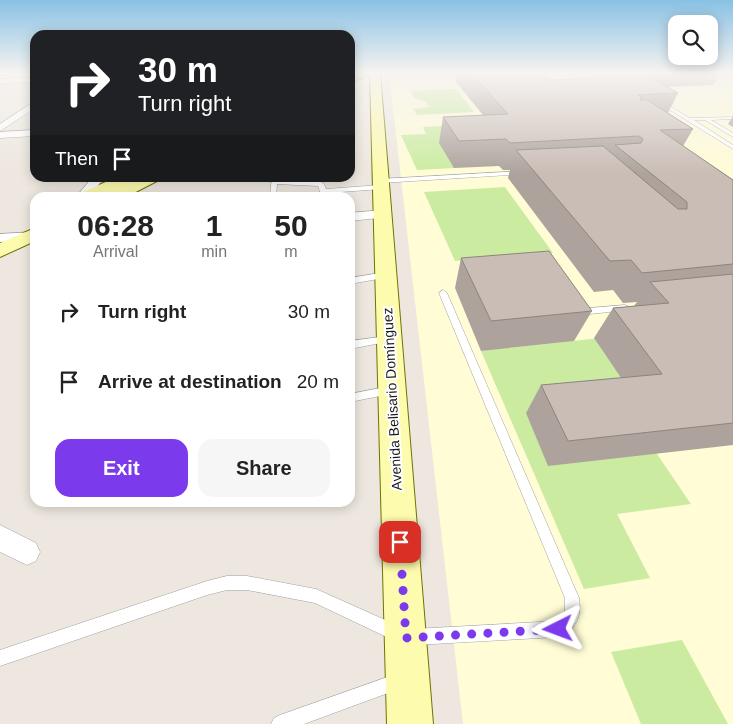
<!DOCTYPE html>
<html lang="en">
<head>
<meta charset="utf-8">
<style>
	:root { --surface:#fff; --page:#f6f6f6; --text:#222; --muted:#767676; --accent:#7c3aed }
	body { margin:0; font-family:Helvetica,sans-serif; background:var(--page); color:var(--text); height:100vh; display:flex; flex-direction:column; font-size:19px; white-space:nowrap }
	* { box-sizing:border-box; margin:0 }
	p { font-size:16px; color:var(--muted) }
	.icon { flex:none; width:28px; height:28px; fill:none; stroke:currentColor; stroke-width:2; stroke-linecap:round; stroke-linejoin:round }
	.map { position:relative; flex:1; overflow:hidden }
	.side { position:absolute; left:30px; top:192px; width:325px; height:315px; display:flex; flex-direction:column; background:var(--surface); border-radius:15px; box-shadow:0 2px 12px #0003 }
	.side>* { flex:none }
	.banner { position:absolute; left:30px; top:30px; width:325px; height:152px; border-radius:15px; box-shadow:0 2px 12px #0003; background:#202124; color:#fff; overflow:hidden }
	.controls { position:absolute; left:668px; top:15px; display:grid; gap:10px }
	.controls a { display:grid; place-items:center; width:50px; height:50px; border-radius:10px; background:var(--surface); box-shadow:0 2px 12px #0003; font-size:25px }
	.pin { position:absolute; display:grid; place-items:center; width:42px; height:42px; color:#fff; margin:-21px; border-radius:10px; box-shadow:0 2px 8px #0006 }
	.me { position:absolute; width:55px; margin:-28px; rotate:267deg; stroke-linejoin:round; filter:drop-shadow(0 0 4px #0008) }
	.turn { display:flex; align-items:center; gap:18px; height:105px; padding:0 25px; font-size:22px }
	.turn .icon { width:65px; height:65px; stroke-width:2.5 }
	.turn b { display:block; font-size:35px; line-height:42px }
	.then { display:flex; align-items:center; height:48px; padding:0 25px; background:#0003; gap:10px; font-size:19px }
	.eta { display:flex; justify-content:space-evenly; align-items:center; height:85px; text-align:center }
	.eta b { font-size:30px; font-weight:600; line-height:35px }
	.button { display:flex; gap:10px; margin-top:auto; padding:10px 25px }
	.button a { flex:1; height:58px; border-radius:15px; background:var(--accent); color:#fff; font-size:20px; font-weight:600; line-height:58px; text-align:center }
	.button a+a { background:var(--page); color:var(--text) }
	ul { padding:0; list-style:none }
	li { display:flex; align-items:center; gap:15px; height:70px; padding:0 25px }
	li div { flex:1 }
	li b { display:block; font-size:19px }
	li em { font-style:normal }
	.map>svg:first-child { display:block }
	.education { fill:#fffcd6 }
	.grass { fill:#cbeca0 }
	.lines { fill:none; stroke-linecap:round; stroke-linejoin:round }
	.service-casing { stroke:#a1a1a1; stroke-width:1 }
	.minor-casing { stroke:#a1a1a1; stroke-width:1 }
	.secondary-casing { stroke:#707300; stroke-width:2 }
	.service { fill:#fff; fill-rule:evenodd }
	.minor { fill:#fff; fill-rule:evenodd }
	.secondary { fill:#fdfbad; fill-rule:evenodd }
	.wall { fill:#ada39c }
	.building { fill:#c9bdb5; stroke:#8d847f }
	.route { stroke:#7c3aed; stroke-width:9; stroke-dasharray:0 16.2 }
	.labels { text-anchor:middle; stroke-width:4; stroke-linejoin:round; paint-order:stroke }
	.street-label { font-size:14px; fill:#1a1a1a; stroke:#fff }
</style>
</head>
<body>
<div class="map">
<svg width="733" height="724" viewBox="0 0 733 724">
	<rect width="100%" height="100%" fill="#ede7df"/>
	<!-- education -->
	<path class="education" d="M 389,73 L 733,73 L 733,724 L 463,724 Z"/>
	<!-- grass -->
	<g class="grass">
		<path d="M 456,89 L 474,112 L 417,115 L 413,109 L 429,107 L 425,101 L 414,98 L 411,91 Z"/>
		<path d="M 483,124 L 454,168 L 417,170 L 401,135 L 426,134 L 423,127 Z"/>
		<path d="M 505,187 L 553,253 L 455,261 L 424,192 Z"/>
		<path d="M 600,338 L 598,344 L 637,402 L 657,454 L 691,504 L 617,514 L 650,578 L 584,589 L 481,351 Z"/>
		<path d="M 682,640 L 728,724 L 641,724 L 611,652 Z"/>
	</g>
	<g class="lines">
		<!-- service casing -->
		<g class="service-casing">
			<g id="service">
				<path d="M 611,73 L 616,73 L 632,83 L 628,84 Z"/>
				<path d="M 719,76 L 733,76 L 733,78 L 718,78 Z"/>
				<path d="M 657,100 L 661,100 L 689,118 L 733,117 L 733,119 L 711,120 L 733,133 L 733,137 L 705,120 L 694,120 L 733,145 L 733,149 L 657,102 Z"/>
				<path d="M 522,171 L 524,172 L 524,174 L 381,183 L 378,181 L 381,179 Z"/>
				<path d="M 276,180 L 321,182 L 324,184 L 326,189 L 381,185 L 384,187 L 381,189 L 327,193 L 328,198 L 322,198 L 318,186 L 277,184 L 276,198 L 270,198 L 271,183 Z"/>
				<path d="M 170,195 L 173,198 L 166,198 Z"/>
				<path d="M 386,272 L 389,273 L 389,277 L 350,284 L 350,278 Z"/>
				<path d="M 443,290 L 447,293 L 579,598 C 582,617 576,629 558,637 L 414,645 L 408,643 L 406,637 L 408,631 L 414,629 L 557,621 L 565,613 L 565,598 L 439,293 Z"/>
				<path d="M 625,305 L 628,306 L 629,308 L 628,310 L 590,314 L 586,311 L 590,308 Z"/>
				<path d="M 388,336 L 391,337 L 393,339 L 391,341 L 350,349 L 350,341 Z"/>
				<path d="M 391,386 L 395,387 L 396,390 L 395,393 L 350,402 L 350,394 Z"/>
				<path d="M 227,576 L 247,576 L 316,589 L 401,627 L 403,633 L 401,639 L 395,641 L 315,603 L 247,590 L 227,590 L 207,595 L 0,666 L 0,650 L 207,581 Z"/>
				<path d="M 399,673 L 405,675 L 407,681 L 405,687 L 399,689 L 304,724 L 271,724 L 274,718 L 280,715 Z"/>
			</g>
		</g>
		<!-- minor casing -->
		<g class="minor-casing">
			<g id="minor">
				<path d="M 35,78 L 35,82 L 0,83 L 0,79 Z"/>
				<path d="M 35,101 L 35,108 L 0,131 L 0,124 Z"/>
				<path d="M 35,130 L 35,136 L 0,138 L 0,132 Z"/>
				<path d="M 92,178 L 104,178 L 88,198 L 75,198 Z"/>
				<path d="M 383,210 L 388,211 L 390,214 L 388,217 L 350,221 L 350,213 Z"/>
				<path d="M 35,232 L 35,240 L 0,242 L 0,234 Z"/>
				<path d="M 0,525 L 36,543 L 40,552 L 36,561 L 27,565 L 0,552 Z"/>
			</g>
		</g>
		<!-- secondary casing -->
		<g class="secondary-casing">
			<g id="secondary">
				<path d="M 356,73 L 380,73 L 433,724 L 387,724 L 370,74 L 350,83 L 350,76 Z"/>
				<path d="M 115,178 L 135,178 L 134,180 L 139,178 L 159,178 L 157,181 L 124,198 L 105,198 L 105,194 L 99,198 L 76,198 L 78,194 Z"/>
				<path d="M 35,228 L 35,241 L 0,257 L 0,243 Z"/>
			</g>
		</g>
		<!-- service -->
		<use href="#service" class="service"/>
		<!-- minor -->
		<use href="#minor" class="minor"/>
		<!-- secondary -->
		<use href="#secondary" class="secondary"/>
	</g>
	<!-- wall -->
	<g class="wall">
		<path d="M 456,73 L 541,73 L 550,80 L 641,75 L 638,73 L 720,73 L 713,85 L 668,87 L 678,93 L 668,113 L 693,129 L 683,146 L 733,180 L 733,445 L 548,466 L 526,413 L 541,385 L 621,378 L 594,338 L 613,308 L 634,306 L 637,302 L 623,303 L 613,290 L 594,292 L 508,178 L 510,170 L 503,170 L 499,166 L 454,168 L 439,143 L 443,117 L 483,115 L 456,82 L 457,75 Z"/>
		<path d="M 733,116 L 733,127 L 728,124 Z"/>
		<path d="M 461,258 L 592,311 L 574,341 L 481,351 L 455,288 Z"/>
	</g>
	<!-- building -->
	<g class="building">
		<path d="M 471,73 L 541,73 L 550,80 L 646,75 L 678,93 L 638,95 L 641,96 L 640,100 L 647,100 L 693,129 L 660,130 L 733,180 L 733,264 L 642,273 L 631,260 L 610,261 L 516,150 L 603,146 L 678,209 L 687,209 L 687,202 L 615,145 L 641,143 L 643,139 L 639,136 L 510,143 L 506,139 L 459,141 L 443,117 L 508,114 Z"/>
		<path d="M 549,251 L 592,311 L 491,321 L 461,258 Z"/>
		<path d="M 733,274 L 733,423 L 568,441 L 541,385 L 662,374 L 613,308 L 669,303 L 650,282 Z"/>
	</g>
	<!-- sky -->
	<linearGradient id="sky" x2="0" y2="1"><stop stop-color="#89c1e4"/><stop offset="0.42" stop-color="#f7f4f1"/><stop offset="1" stop-color="#f7f4f1" stop-opacity="0"/></linearGradient>
	<rect width="733" height="174" fill="url(#sky)"/>
	<g class="lines">
		<!-- route -->
		<path class="route" d="M 400,542 L 406,638 L 558,629"/>
	</g>
	<g class="labels">
		<!-- street labels -->
		<g class="street-label">
			<text transform="translate(392 399) rotate(-93)" y="5">Avenida Belisario Domínguez</text>
		</g>
	</g>
</svg>
<div class="controls">
<a><svg class="icon" aria-label="search" viewBox="0 0 24 24"><circle cx="10" cy="10" r="6"/><path d="M15 15l6 6"/></svg></a>
</div>
<div class="pin" style="left:400px;top:542px;background:#d93025"><svg class="icon" aria-label="arrive" viewBox="0 0 24 24"><path d="M6 21V4h12l-3 4 3 4H6"/></svg></div>
<svg class="me" style="left:558px;top:629px" viewBox="-20 -20 40 40"><path d="M0-17L14 15 0 8-14 15z" fill="#7c3aed" stroke="#fff" stroke-width="4"/></svg>
<div class="banner">
<div class="turn"><svg class="icon" aria-label="right" viewBox="0 0 24 24"><path d="M7 20v-9h11M14 6l5 5-5 5"/></svg><div><b>30 m</b>Turn right</div></div>
<div class="then">Then<svg class="icon" aria-label="arrive" viewBox="0 0 24 24"><path d="M6 21V4h12l-3 4 3 4H6"/></svg></div>
</div>
<section class="side">
<div class="eta">
<div><b>06:28</b><p>Arrival</p></div>
<div><b>1</b><p>min</p></div>
<div><b>50</b><p>m</p></div>
</div>
<ul>
<li><svg class="icon" aria-label="right" viewBox="0 0 24 24"><path d="M7 20v-9h11M14 6l5 5-5 5"/></svg><div><b>Turn right</b></div><em>30 m</em></li>
<li><svg class="icon" aria-label="arrive" viewBox="0 0 24 24"><path d="M6 21V4h12l-3 4 3 4H6"/></svg><div><b>Arrive at destination</b></div><em>20 m</em></li>
</ul>
<div class="button"><a>Exit</a><a>Share</a></div>
</section>
</div>
</body>
</html>
